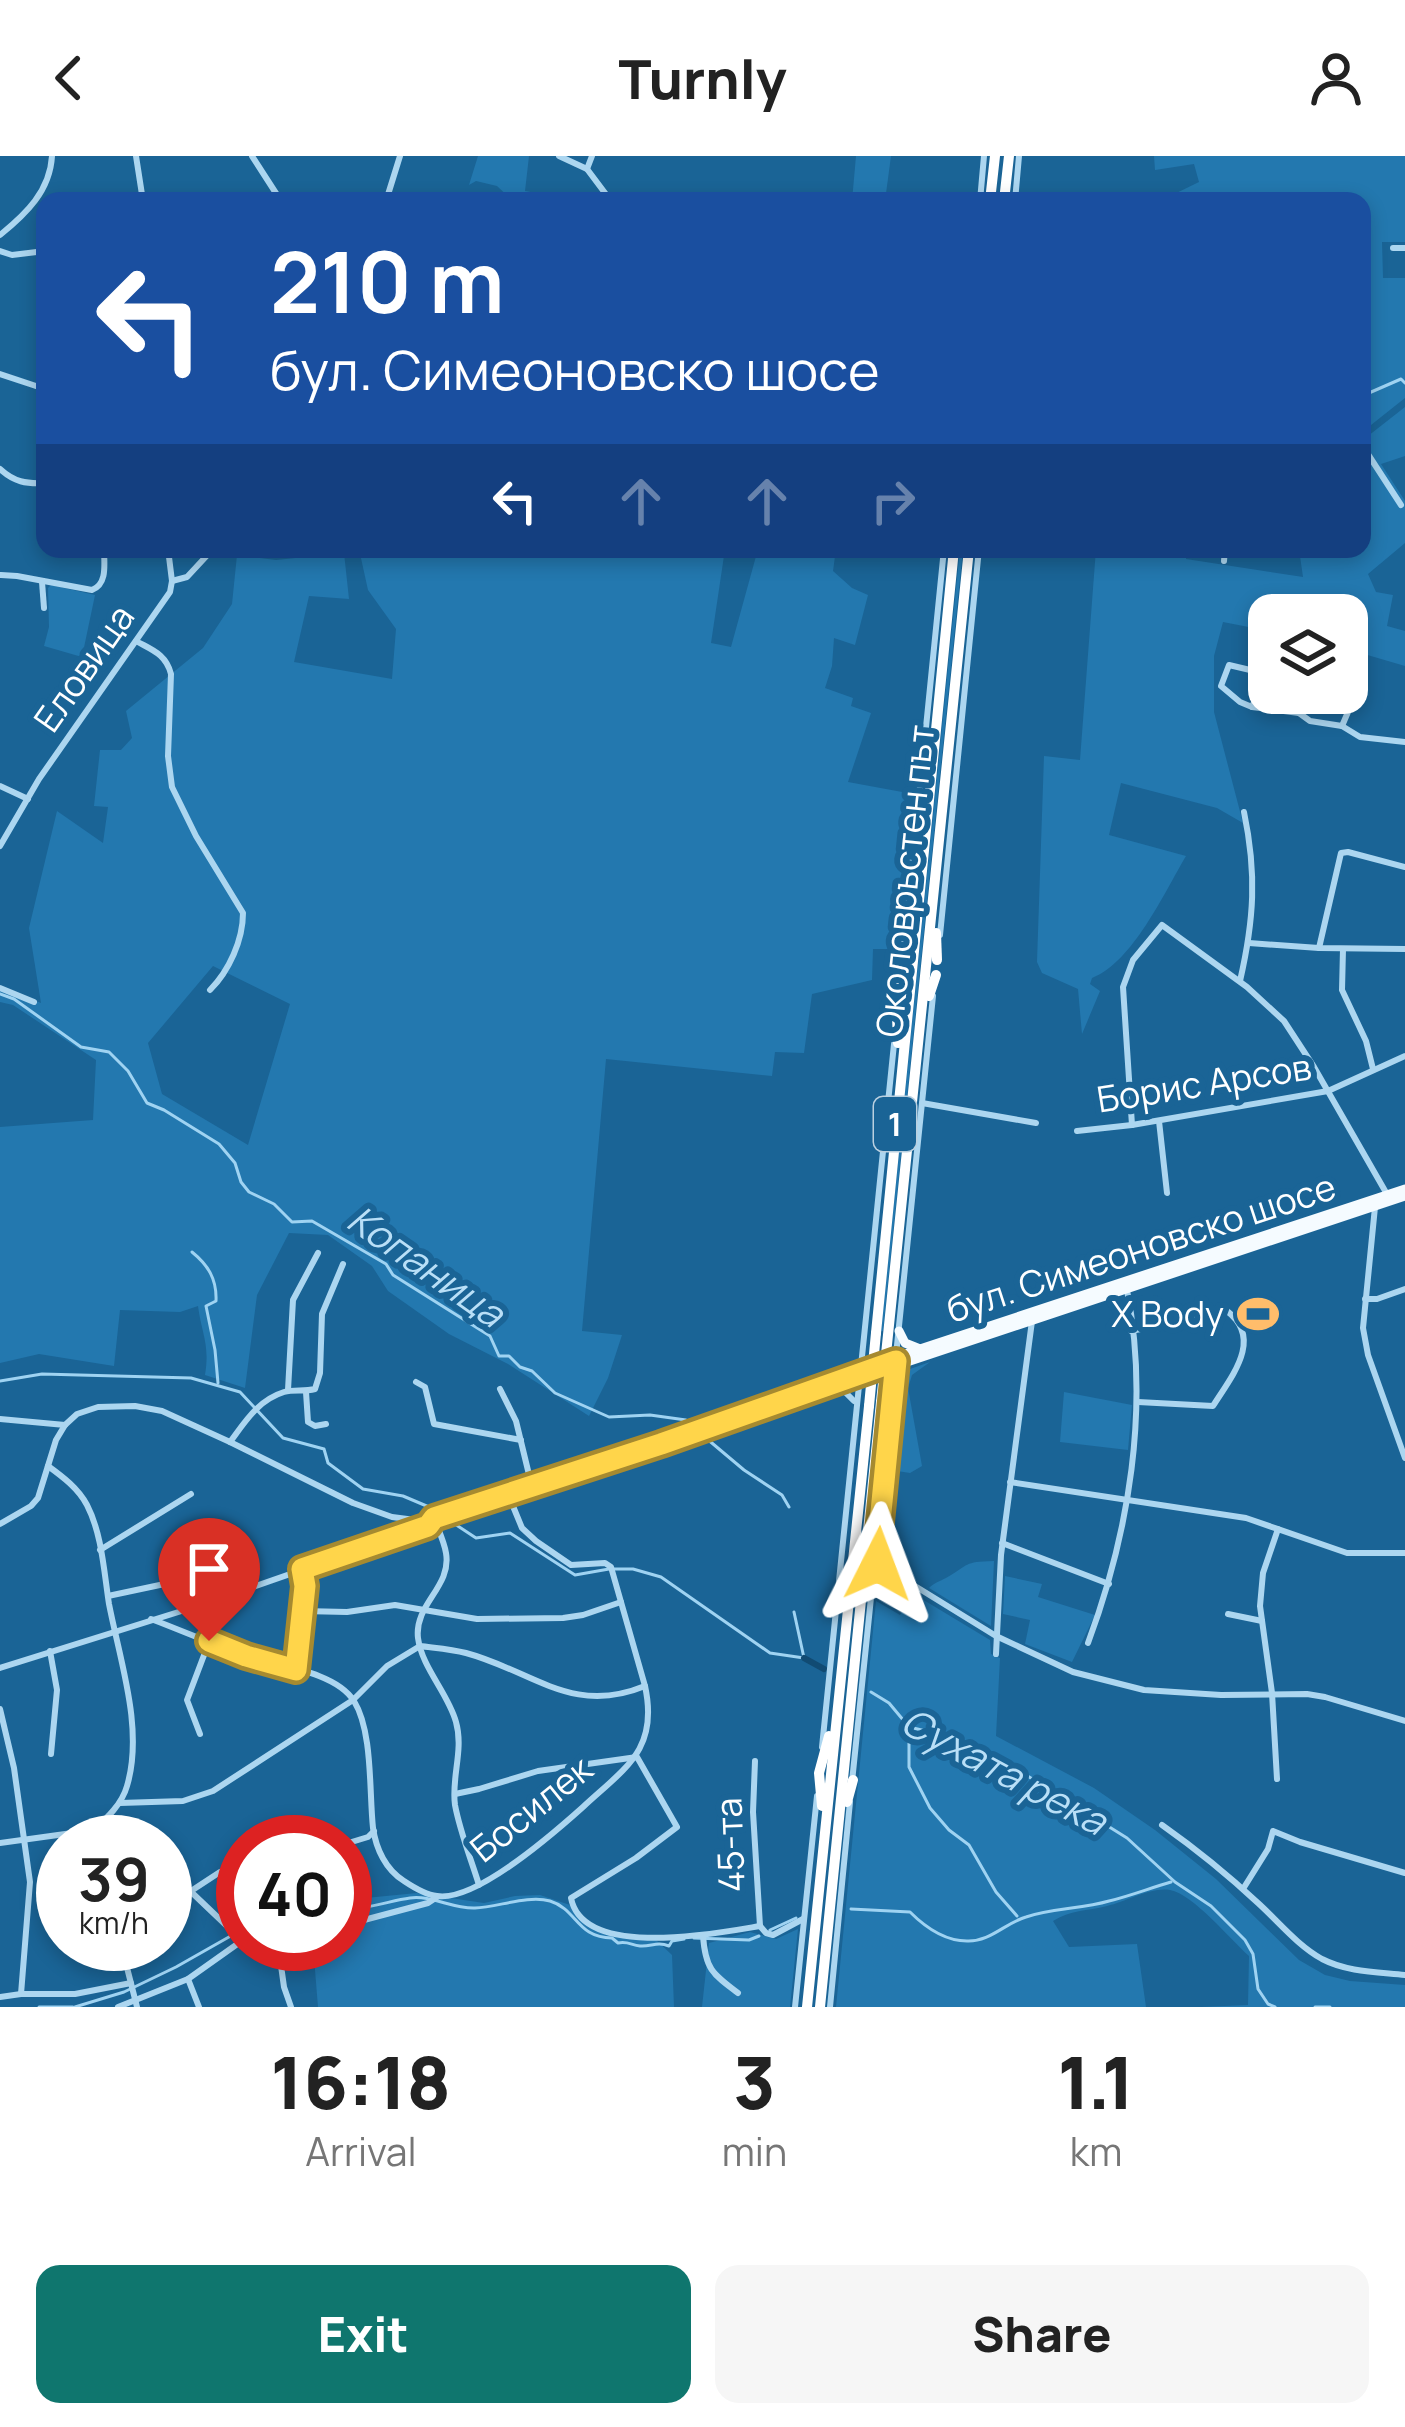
<!DOCTYPE html>
<html lang="en">
<head>
<meta charset="utf-8">
<style>
	:root { --surface:#fff; --page:#f6f6f6; --text:#222; --muted:#767676; --accent:#0f766e }
	body { margin:0; font-family:Manrope,sans-serif; background:var(--page); color:var(--text); height:100vh; display:flex; flex-direction:column; font-size:45px; white-space:nowrap }
	* { box-sizing:border-box; margin:0 }
	p { font-size:39px; color:var(--muted) }
	.icon { flex:none; width:66px; height:66px; fill:none; stroke:currentColor; stroke-width:2; stroke-linecap:round; stroke-linejoin:round }
	.map { position:relative; height:1851px; overflow:hidden }
	.panel { display:flex; flex-direction:column; background:var(--surface); flex:1 }
	.panel>* { flex:none }
	.guide { position:absolute; left:36px; top:36px; width:1335px; height:366px; border-radius:24px; box-shadow:0 6px 18px #0003; background:#1a4fa0; color:#fff; overflow:hidden }
	.buttons { position:absolute; left:1248px; top:438px; display:grid; gap:24px }
	.buttons a { display:grid; place-items:center; width:120px; height:120px; border-radius:24px; background:var(--surface); box-shadow:0 6px 18px #0003; font-size:60px }
	.speed { position:absolute; left:36px; top:1659px; display:flex; gap:24px; font-size:60px; font-weight:700; text-align:center }
	.speed>* { display:grid; place-content:center; width:156px; height:156px; border-radius:50%; background:var(--surface); box-shadow:0 6px 18px #0003; line-height:1 }
	.speed small { font-size:30px; font-weight:400 }
	.speed .limit { border:18px solid #d22; background:#fff; color:#111 }
	.pin { position:absolute; display:grid; place-items:center; width:102px; height:102px; color:#fff; margin:-123px -51px; border-radius:50% 50% 50% 0; rotate:-45deg; box-shadow:0 0 12px #0007 }
	.pin .icon { rotate:45deg }
	.me { position:absolute; width:132px; margin:-66px; rotate:3deg; stroke-linejoin:round; filter:drop-shadow(0 0 9px #0008) }
	.turn { display:flex; align-items:center; gap:42px; height:252px; padding:0 36px; font-size:54px }
	.turn .icon { width:156px; height:156px; stroke-width:2.5 }
	.turn b { display:block; font-size:84px; line-height:102px }
	.lanes { display:flex; align-items:center; height:114px; padding:0 36px; background:#0003; justify-content:center; gap:60px; direction:ltr }
	.lanes .off { opacity:.35 }
	.eta { display:flex; justify-content:space-evenly; align-items:center; height:204px; text-align:center }
	.eta b { font-size:72px; font-weight:800; line-height:84px }
	.action { display:flex; gap:24px; margin-top:auto; padding:24px 36px }
	.action a { flex:1; height:138px; border-radius:24px; background:var(--accent); color:#fff; font-size:48px; font-weight:800; line-height:138px; text-align:center }
	.action a+a { background:var(--page); color:var(--text) }
	header { display:flex; justify-content:space-between; align-items:center; height:156px; padding:0 36px; background:var(--surface); font-size:54px; font-weight:800 }
	.map>svg:first-child { display:block }
	.green { fill:#2378af; fill-rule:evenodd }
	.lines { fill:none; stroke-linecap:round; stroke-linejoin:round }
	.stream { stroke:#9fd3f2; stroke-width:3 }
	.canal { stroke:#114b73; stroke-width:6 }
	.minor { stroke:#acd6f0; stroke-width:6 }
	.major { stroke:#f5fbff; stroke-width:9 }
	.highway { stroke:#fff; stroke-width:10 }
	.highway-bridge { stroke:#fff; stroke-width:10 }
	.route-casing { stroke:#a68a30; stroke-width:30 }
	.route { stroke:#ffd54a; stroke-width:21 }
	.labels { text-anchor:middle; stroke-width:12; stroke-linejoin:round; paint-order:stroke }
	.shield { fill:#1a6496; stroke:#bad0e0; stroke-width:3 }
	.shield-label { font-size:33px; font-weight:bold; fill:#fff }
	.street-label { font-size:36px; fill:#fff; stroke:#1a6496 }
	.poi-label { font-size:36px; fill:#fff; stroke:#1a6496; text-anchor:end }
	.water-label { font-size:39px; font-style:italic; fill:#b9dff7; stroke:#1a6496 }
</style>
</head>
<body>
<header><svg class="icon" aria-label="back" viewBox="0 0 24 24"><path d="M15 5l-7 7 7 7"/></svg>Turnly<svg class="icon" aria-label="person" viewBox="0 0 24 24"><circle cx="12" cy="8" r="4"/><path d="M4 21q1-7 8-7t8 7"/></svg></header>
<div class="map">
<svg width="1405" height="1851" viewBox="0 0 1405 1851">
	<rect width="100%" height="100%" fill="#1a6496"/>
	<!-- green -->
	<g class="green">
		<path d="M 478,0 L 529,0 L 525,35 L 582,45 L 513,45 L 497,30 L 476,25 L 469,29 Z"/>
		<path d="M 856,0 L 891,0 L 885,45 L 852,45 Z"/>
		<path d="M 1154,0 L 1405,0 L 1405,86 L 1382,86 L 1383,122 L 1405,122 L 1405,242 L 1371,269 L 1362,270 L 1362,45 L 1160,45 L 1199,26 L 1194,8 L 1155,14 Z"/>
		<path d="M 1405,251 L 1405,300 L 1381,308 L 1405,345 L 1405,387 L 1368,418 L 1376,436 L 1393,439 L 1387,470 L 1405,475 L 1405,510 L 1347,493 L 1347,459 L 1269,459 L 1269,475 L 1223,466 L 1214,500 L 1214,556 L 1243,667 L 1217,652 L 1121,627 L 1109,679 L 1186,700 C 1164,737 1133,806 1092,822 L 1090,828 L 1100,835 L 1082,878 L 1078,833 L 1042,817 L 1037,806 L 1044,600 L 1080,604 L 1096,393 L 1187,393 L 1186,403 L 1303,421 L 1299,393 L 1362,393 L 1362,280 L 1368,280 Z"/>
		<path d="M 359,393 L 725,393 L 711,487 L 731,491 L 758,393 L 836,393 L 833,415 L 852,432 L 868,439 L 855,489 L 834,482 L 832,510 L 825,532 L 853,542 L 851,550 L 871,557 L 848,626 L 913,638 L 897,793 L 873,793 L 872,824 L 812,838 L 804,897 L 775,896 L 772,920 L 606,903 L 582,1175 L 622,1179 L 608,1222 L 589,1260 L 508,1208 L 449,1178 L 388,1135 L 372,1110 L 328,1079 L 289,1077 L 257,1139 L 245,1232 L 205,1219 C 210,1188 202,1179 198,1150 L 180,1156 L 120,1154 L 114,1210 L 39,1198 L 0,1207 L 0,971 L 93,964 L 96,904 L 13,849 L 0,846 L 0,830 L 41,847 L 29,772 L 57,655 L 103,687 L 108,651 L 94,650 L 100,594 L 121,594 L 132,582 L 126,555 L 203,492 L 232,448 L 237,399 L 276,404 L 344,397 L 349,443 L 309,440 L 294,506 L 392,523 L 396,473 L 368,434 ZM 213,810 L 290,848 L 248,989 L 162,938 L 148,887 Z"/>
		<path d="M 960,393 L 963,393 L 883,1175 L 881,1175 Z"/>
		<path d="M 51,429 L 95,439 L 82,501 L 44,490 L 49,471 L 48,432 Z"/>
		<path d="M 930,1206 L 912,1219 L 908,1232 L 922,1310 L 910,1317 L 891,1314 L 899,1226 L 910,1213 Z"/>
		<path d="M 1064,1236 L 1132,1249 L 1128,1294 L 1060,1286 Z"/>
		<path d="M 994,1405 L 991,1470 L 929,1432 C 934,1427 940,1425 946,1422 C 971,1408 962,1406 994,1405 Z"/>
		<path d="M 1005,1420 L 1042,1428 L 1038,1441 L 1095,1459 L 1072,1506 L 1025,1488 L 1030,1464 L 1003,1458 Z"/>
		<path d="M 917,1440 L 990,1484 L 991,1498 L 1000,1502 L 996,1580 L 1094,1632 L 1155,1674 L 1216,1723 L 1299,1804 L 1325,1819 L 1350,1825 L 1405,1829 L 1405,1851 L 1201,1851 L 1248,1849 L 1249,1800 C 1231,1784 1193,1738 1170,1734 C 1150,1731 1126,1746 1107,1750 C 1087,1755 1070,1754 1053,1765 L 1069,1791 L 1137,1788 L 1146,1851 L 836,1851 L 876,1445 L 900,1459 L 909,1445 Z"/>
		<path d="M 417,1737 L 484,1747 L 515,1740 L 540,1739 L 573,1750 L 583,1764 L 603,1774 L 654,1782 L 672,1799 L 674,1851 L 318,1851 L 313,1789 L 285,1796 L 279,1788 L 345,1788 L 345,1744 Z"/>
		<path d="M 798,1773 L 790,1851 L 702,1851 L 709,1787 L 750,1776 L 776,1783 Z"/>
	</g>
	<g class="lines">
		<!-- stream -->
		<g class="stream">
			<path d="M 1362,240 L 1401,223 L 1405,227"/>
			<path d="M 0,838 L 14,843 L 81,891 L 109,896 L 128,915 L 147,947 L 164,954 L 219,988 L 235,1007 L 241,1026 L 249,1036 L 274,1048 L 292,1066 L 312,1065 L 386,1108 L 393,1119 L 490,1180 L 499,1200 L 509,1200 L 520,1211 L 532,1215 L 555,1237 L 609,1261 L 650,1259 L 686,1264 L 693,1271"/>
			<path d="M 192,1096 C 208,1109 217,1123 216,1145 L 206,1150 L 215,1194 L 218,1227"/>
			<path d="M 0,1225 L 42,1218 L 191,1222 L 240,1236 L 283,1282 L 324,1293 L 328,1307 L 363,1333 L 403,1340 L 429,1351 L 476,1382 L 510,1377 L 575,1419 L 609,1413 L 633,1413 L 661,1421 L 770,1497 L 804,1502 L 794,1456"/>
			<path d="M 700,1277 L 744,1314 L 782,1339 L 789,1351"/>
			<path d="M 871,1536 L 889,1547 L 909,1571 L 947,1580 L 1010,1609 L 1127,1682 L 1175,1726 L 1211,1750 L 1245,1784 L 1253,1798 L 1258,1833 L 1268,1848 L 1275,1851"/>
			<path d="M 909,1573 L 909,1611 L 930,1652 L 949,1674 L 969,1689 L 996,1736 L 1017,1760"/>
			<path d="M 345,1751 C 368,1754 388,1745 410,1742 C 431,1739 453,1753 475,1752 C 498,1751 528,1739 550,1745 C 577,1753 577,1782 612,1782 L 618,1787 C 628,1785 631,1789 640,1790 C 651,1791 657,1785 669,1790 L 672,1785 L 684,1783"/>
			<path d="M 851,1753 L 910,1756 C 925,1771 945,1785 967,1785 C 990,1786 1005,1767 1026,1761 C 1053,1752 1082,1753 1109,1745 C 1130,1740 1150,1732 1171,1726"/>
			<path d="M 770,1774 L 796,1762"/>
			<path d="M 694,1782 L 749,1784 L 759,1780"/>
			<path d="M 39,1851 L 73,1851"/>
			<path d="M 75,1851 L 124,1836 L 176,1811 L 243,1773"/>
			<path d="M 1315,1851 L 1330,1851"/>
		</g>
		<!-- canal -->
		<path class="canal" d="M 804,1502 L 824,1513"/>
		<!-- minor -->
		<g class="minor">
			<path d="M 136,0 L 143,45"/>
			<path d="M 252,0 L 281,45"/>
			<path d="M 559,0 L 587,13 L 611,45"/>
			<path d="M 587,13 L 592,0"/>
			<path d="M 386,45 L 400,0"/>
			<path d="M 980,45 L 984,0"/>
			<path d="M 1015,45 L 1019,0"/>
			<path d="M 0,79 C 26,58 50,35 52,0"/>
			<path d="M 1393,92 L 1405,92"/>
			<path d="M 0,95 L 12,99 L 45,95"/>
			<path d="M 0,218 L 45,233"/>
			<path d="M 1362,289 L 1401,349"/>
			<path d="M 0,313 C 14,326 26,328 45,327"/>
			<path d="M 1224,405 L 1225,393"/>
			<path d="M 1,419 L 17,420 L 92,434 C 108,428 104,407 104,393"/>
			<path d="M 172,425 L 187,421 L 213,393"/>
			<path d="M 42,426 L 44,452"/>
			<path d="M 136,485 C 152,494 166,498 171,518 L 168,600 L 172,631 L 196,680 L 243,757 C 243,784 229,815 210,834"/>
			<path d="M 1267,518 L 1229,509 L 1221,530 L 1240,546 L 1252,551 L 1299,557 L 1310,565 L 1342,570 L 1360,581 L 1405,586"/>
			<path d="M 1347,524 L 1352,510"/>
			<path d="M 1252,551 L 1269,512 L 1267,507 L 1259,502 L 1263,490"/>
			<path d="M 1299,557 L 1309,537"/>
			<path d="M 1342,570 L 1357,535 L 1355,530 L 1347,525"/>
			<path d="M 0,630 L 28,643"/>
			<path d="M 0,690 L 39,623 L 170,436 L 172,425 L 168,393"/>
			<path d="M 940,779 L 979,393"/>
			<path d="M 1249,787 L 1319,792 L 1405,793"/>
			<path d="M 1319,792 L 1341,697 L 1348,696 L 1405,711"/>
			<path d="M 1343,793 L 1342,834 L 1366,885 L 1373,913"/>
			<path d="M 902,809 L 944,393"/>
			<path d="M 1240,825 C 1254,764 1257,718 1244,656"/>
			<path d="M 0,832 L 34,846"/>
			<path d="M 897,863 L 900,834"/>
			<path d="M 922,947 L 1036,967"/>
			<path d="M 1159,965 L 1167,1037"/>
			<path d="M 1132,969 L 1123,831 L 1133,804 L 1162,769 L 1247,831 L 1284,865 L 1314,911 L 1388,1040"/>
			<path d="M 1077,975 L 1132,969 L 1328,935 L 1405,900"/>
			<path d="M 1375,1051 L 1363,1172 L 1368,1199 L 1405,1302"/>
			<path d="M 1365,1143 L 1377,1143 L 1405,1133"/>
			<path d="M 1131,1175 L 1227,1155 C 1264,1183 1231,1221 1213,1250 L 1138,1246"/>
			<path d="M 416,1226 L 425,1231 L 434,1268 L 521,1284"/>
			<path d="M 500,1233 L 516,1265 L 532,1331"/>
			<path d="M 288,1234 L 293,1144 L 318,1097"/>
			<path d="M 824,1235 L 845,1236 L 854,1245"/>
			<path d="M 306,1236 L 308,1266 L 315,1270 L 326,1268"/>
			<path d="M 0,1263 L 65,1269"/>
			<path d="M 230,1286 C 245,1266 258,1244 284,1236 C 294,1233 304,1236 315,1233 L 320,1217 L 322,1158 L 343,1108"/>
			<path d="M 48,1310 C 63,1321 78,1332 87,1349 C 102,1378 104,1416 109,1448 C 120,1505 144,1573 127,1630 C 122,1648 107,1662 94,1674 L 96,1686"/>
			<path d="M 1010,1326 L 1246,1362 L 1347,1397 L 1405,1397"/>
			<path d="M 434,1362 C 438,1373 444,1385 446,1397 C 452,1431 414,1448 418,1482 C 422,1512 448,1537 456,1566 C 464,1594 451,1622 455,1649 C 460,1676 471,1703 479,1729"/>
			<path d="M 0,1368 L 31,1350 L 38,1342 L 56,1284 L 65,1269 L 77,1258 L 98,1251 L 135,1250 L 162,1255 L 230,1286 L 353,1347 L 392,1361 L 415,1364 L 434,1362 L 532,1331 L 860,1218"/>
			<path d="M 1002,1387 L 1109,1428"/>
			<path d="M 100,1394 L 191,1338"/>
			<path d="M 876,1406 L 996,1480 L 1073,1516 L 1144,1534 L 1221,1539 L 1307,1538 L 1325,1541 L 1405,1565"/>
			<path d="M 108,1440 L 221,1416"/>
			<path d="M 220,1441 L 223,1398 L 243,1380"/>
			<path d="M 303,1455 L 347,1456 L 395,1449 L 477,1463 L 563,1462 L 583,1459 L 621,1446"/>
			<path d="M 1228,1458 L 1262,1465"/>
			<path d="M 151,1463 C 183,1475 214,1489 246,1500 C 277,1510 335,1515 354,1545 C 373,1576 369,1635 373,1672 C 376,1693 386,1714 404,1725 C 413,1731 427,1739 437,1740 C 476,1746 554,1677 583,1651 C 625,1612 659,1594 645,1530 L 611,1411 L 605,1407 L 571,1409 L 536,1385 L 522,1372 L 508,1338"/>
			<path d="M 1088,1487 C 1129,1377 1150,1251 1127,1134"/>
			<path d="M 50,1495 L 57,1534 L 51,1598"/>
			<path d="M 996,1498 L 1001,1399 L 1032,1165"/>
			<path d="M 0,1512 L 204,1448 L 428,1370 L 434,1362"/>
			<path d="M 296,1513 L 305,1430 L 302,1413"/>
			<path d="M 0,1553 L 14,1612 L 30,1726 L 21,1838"/>
			<path d="M 200,1578 L 187,1544 L 209,1486"/>
			<path d="M 822,1591 L 894,888"/>
			<path d="M 755,1605 L 753,1656 L 760,1770"/>
			<path d="M 1277,1623 L 1272,1537 L 1260,1450 L 1263,1417 L 1278,1373"/>
			<path d="M 852,1626 L 933,840"/>
			<path d="M 455,1638 L 479,1633 L 538,1615 L 637,1601 L 677,1671 L 636,1702 L 571,1742 C 583,1804 718,1777 760,1770"/>
			<path d="M 120,1647 L 183,1645 L 213,1635 L 353,1544 L 387,1510 L 420,1490 C 435,1492 451,1493 466,1497 C 533,1515 572,1560 645,1530"/>
			<path d="M 1162,1669 C 1196,1693 1228,1719 1258,1747 C 1279,1766 1297,1789 1322,1803 C 1347,1816 1377,1816 1405,1819"/>
			<path d="M 0,1687 L 94,1674"/>
			<path d="M 345,1688 L 368,1681 L 374,1675"/>
			<path d="M 165,1711 L 229,1772"/>
			<path d="M 1243,1733 L 1268,1693 L 1273,1675 L 1300,1686 L 1405,1717"/>
			<path d="M 191,1735 L 220,1716 L 243,1707"/>
			<path d="M 345,1765 L 364,1764 L 428,1747 L 437,1741"/>
			<path d="M 760,1770 L 766,1777 L 773,1779 L 803,1763"/>
			<path d="M 703,1779 C 705,1812 712,1818 738,1837"/>
			<path d="M 121,1788 L 137,1851"/>
			<path d="M 278,1788 L 284,1831 L 291,1851"/>
			<path d="M 188,1823 L 199,1851"/>
			<path d="M 0,1841 L 21,1838 L 75,1838 L 131,1827"/>
			<path d="M 118,1851 L 188,1823 L 243,1784"/>
			<path d="M 795,1851 L 817,1640"/>
			<path d="M 830,1851 L 850,1646"/>
		</g>
		<!-- major -->
		<g class="major">
			<path d="M 899,1175 L 905,1187 L 920,1193"/>
			<path d="M 896,1205 L 907,1206 L 1405,1040"/>
			<path d="M 860,1218 L 896,1205 L 905,1198 L 920,1193 L 1405,1033"/>
		</g>
		<!-- highway -->
		<g class="highway">
			<path d="M 990,45 L 995,0"/>
			<path d="M 1004,45 L 1009,0"/>
			<path d="M 936,777 L 937,804"/>
			<path d="M 899,837 L 906,809"/>
			<path d="M 929,840 L 936,819"/>
			<path d="M 897,860 L 898,887"/>
			<path d="M 876,1177 L 954,393"/>
			<path d="M 885,1208 L 969,393"/>
			<path d="M 847,1646 L 853,1624"/>
			<path d="M 822,1650 L 819,1617 L 829,1580"/>
			<path d="M 807,1851 L 869,1250"/>
			<path d="M 820,1851 L 881,1246"/>
		</g>
		<!-- highway-bridge -->
		<g class="highway-bridge">
			<path d="M 881,1246 L 885,1208"/>
			<path d="M 869,1250 L 876,1177"/>
		</g>
	</g>
	<g class="lines">
		<!-- route casing -->
		<g class="route-casing">
			<path id="route" d="M 209,1485 L 246,1500 L 296,1514 L 305,1430 L 302,1413 L 428,1370 L 434,1362 L 661,1288 L 896,1205 L 876,1406 L 878,1408"/>
		</g>
		<!-- route -->
		<use href="#route" class="route"/>
	</g>
	<!-- icons -->
	<defs>
		<g id="stadium-bare" transform="scale(3.24)"><path d="M0-5a6.5 5 0 1 0 0 10a6.5 5 0 1 0 0-10ZM-3.5-1.8h7v3.6h-7Z" fill="#ffbd6b" stroke="#1a6496" stroke-width="2.5" paint-order="stroke"/></g>
	</defs>
	<g fill-rule="evenodd">
		<use href="#stadium-bare" x="1258" y="1158"/>
	</g>
	<g class="labels">
		<!-- shield labels -->
		<rect class="shield" x="874" y="941" width="42" height="54" rx="9"/>
		<g class="shield-label">
			<text x="895" y="980">1</text>
		</g>
		<!-- street labels -->
		<g class="street-label">
			<text transform="translate(84 512) rotate(-55)" y="13">Еловица</text>
			<text transform="translate(905 725) rotate(-84)" y="13">Околовръстен път</text>
			<text transform="translate(1204 927) rotate(-9)" y="13">Борис Арсов</text>
			<text transform="translate(1141 1092) rotate(-18)" y="13">бул. Симеоновско шосе</text>
			<text transform="translate(531 1653) rotate(-39)" y="13">Босилек</text>
			<text transform="translate(730 1689) rotate(-92)" y="13">45-та</text>
		</g>
		<!-- poi labels -->
		<g class="poi-label">
			<text x="1224" y="1171">X Body</text>
		</g>
		<!-- water labels -->
		<g class="water-label">
			<text transform="translate(426 1110) rotate(35)" y="14">Копаница</text>
			<text transform="translate(1004 1615) rotate(28)" y="14">Сухата река</text>
		</g>
	</g>
</svg>
<div class="buttons">
<a><svg class="icon" aria-label="layers" viewBox="0 0 24 24"><path d="M12 4l9 5-9 5-9-5zM3 14l9 5 9-5"/></svg></a>
</div>
<div class="speed"><div>39<small>km/h</small></div><div class="limit">40</div></div>
<div class="pin" style="left:209px;top:1485px;background:#d93025"><svg class="icon" aria-label="arrive" viewBox="0 0 24 24"><path d="M6 21V4h12l-3 4 3 4H6"/></svg></div>
<svg class="me" style="left:878px;top:1408px" viewBox="-20 -20 40 40"><path d="M0-17L14 15 0 8-14 15z" fill="#ffd54a" stroke="#fff" stroke-width="4"/></svg>
<div class="guide">
<div class="turn"><svg class="icon" aria-label="left" viewBox="0 0 24 24"><path d="M17 20v-9H6M10 6l-5 5 5 5"/></svg><div><b>210 m</b>бул. Симеоновско шосе</div></div>
<div class="lanes"><svg class="icon" aria-label="left" viewBox="0 0 24 24"><path d="M17 20v-9H6M10 6l-5 5 5 5"/></svg><svg class="icon off" aria-label="ahead" viewBox="0 0 24 24"><path d="M12 20V5M6 11l6-6 6 6"/></svg><svg class="icon off" aria-label="ahead" viewBox="0 0 24 24"><path d="M12 20V5M6 11l6-6 6 6"/></svg><svg class="icon off" aria-label="right" viewBox="0 0 24 24"><path d="M7 20v-9h11M14 6l5 5-5 5"/></svg></div>
</div>
</div>
<section class="panel">
<div class="eta">
<div><b>16:18</b><p>Arrival</p></div>
<div><b>3</b><p>min</p></div>
<div><b>1.1</b><p>km</p></div>
</div>
<div class="action"><a>Exit</a><a>Share</a></div>
</section>
</body>
</html>
